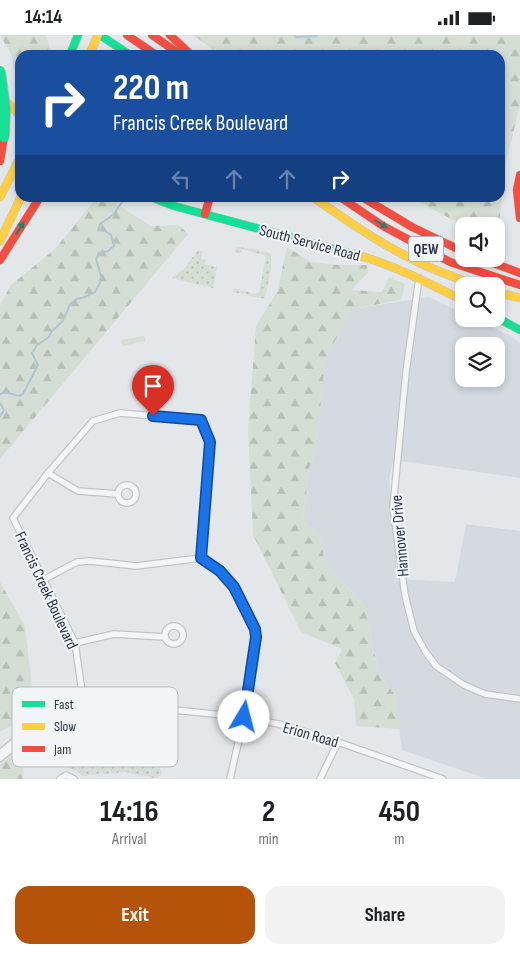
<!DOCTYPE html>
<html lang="en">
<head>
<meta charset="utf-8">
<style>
	:root { --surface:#fff; --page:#f2f2f2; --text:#202124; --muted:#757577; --accent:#b45309 }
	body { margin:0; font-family:"Sofia Sans Condensed",sans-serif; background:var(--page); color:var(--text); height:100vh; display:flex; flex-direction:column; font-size:19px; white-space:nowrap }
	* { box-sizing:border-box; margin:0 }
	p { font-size:16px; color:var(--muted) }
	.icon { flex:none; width:28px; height:28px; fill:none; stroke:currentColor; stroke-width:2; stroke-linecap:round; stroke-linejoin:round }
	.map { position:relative; height:744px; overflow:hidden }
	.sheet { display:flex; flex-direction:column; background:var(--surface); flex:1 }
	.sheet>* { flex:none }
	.top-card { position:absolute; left:15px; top:15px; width:490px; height:152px; border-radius:15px; box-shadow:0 2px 8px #0003; background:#1a4fa0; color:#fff; overflow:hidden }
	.fabs { position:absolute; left:455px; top:182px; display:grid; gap:10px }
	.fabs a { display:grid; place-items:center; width:50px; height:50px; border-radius:10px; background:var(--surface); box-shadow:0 2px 8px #0003; font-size:25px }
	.pin { position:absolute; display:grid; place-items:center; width:42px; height:42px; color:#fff; margin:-51px -21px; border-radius:50% 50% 50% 0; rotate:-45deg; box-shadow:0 0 5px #0007 }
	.pin .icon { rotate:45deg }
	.me { position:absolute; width:55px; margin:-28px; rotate:8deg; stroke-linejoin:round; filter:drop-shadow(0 0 4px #0008) }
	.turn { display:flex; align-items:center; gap:18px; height:105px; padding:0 15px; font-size:22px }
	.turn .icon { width:65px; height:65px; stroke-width:2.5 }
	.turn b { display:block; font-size:35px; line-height:42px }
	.lanes { display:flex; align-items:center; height:48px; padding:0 15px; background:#0003; justify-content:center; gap:25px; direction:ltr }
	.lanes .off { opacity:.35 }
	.eta { display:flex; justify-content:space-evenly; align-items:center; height:85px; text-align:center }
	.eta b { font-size:30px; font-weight:700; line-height:35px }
	.button { display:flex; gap:10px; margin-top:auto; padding:10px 15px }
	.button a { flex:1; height:58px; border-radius:15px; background:var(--accent); color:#fff; font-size:20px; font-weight:700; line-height:58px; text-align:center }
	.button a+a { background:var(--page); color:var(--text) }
	.status { display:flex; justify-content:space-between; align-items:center; height:35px; padding:0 25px; background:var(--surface); direction:ltr }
	.status svg { height:14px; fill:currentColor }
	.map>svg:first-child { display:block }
	.built { fill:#d4dae0; fill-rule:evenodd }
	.grass { fill:url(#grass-dots) }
	.forest { fill:url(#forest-firs) }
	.garden { fill:#d5ded4 }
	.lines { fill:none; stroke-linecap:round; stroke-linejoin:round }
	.stream { stroke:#b0c4d7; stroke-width:2 }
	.street-casing { stroke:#c2c5c8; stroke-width:8 }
	.fast-casing { stroke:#c2c5c8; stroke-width:9 }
	.slow-casing { stroke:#c2c5c8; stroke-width:9 }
	.jam-casing { stroke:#c2c5c8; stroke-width:9 }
	.street { stroke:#f3f5f6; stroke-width:5.5 }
	.fast { stroke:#16e098; stroke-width:8 }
	.slow { stroke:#ffcf43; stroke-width:8 }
	.jam { stroke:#f24e42; stroke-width:8 }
	.fast-bridge-casing { stroke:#b6babf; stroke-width:12; stroke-linecap:butt }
	.fast-bridge { stroke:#16e098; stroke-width:10 }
	.oneway { fill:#20816a }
	.route-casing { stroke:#114b97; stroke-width:12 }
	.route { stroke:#1a73e8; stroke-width:9 }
	.labels { text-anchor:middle; stroke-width:4; stroke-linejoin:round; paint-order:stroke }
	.shield { fill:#f2f5f8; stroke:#656e7b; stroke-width:1 }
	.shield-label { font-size:15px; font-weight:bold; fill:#283445 }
	.street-label { font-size:16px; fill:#283445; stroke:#f2f5f8 }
	.key { fill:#f2f5f8; stroke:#b5bbc2; stroke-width:1 }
	.key-label { font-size:14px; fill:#283445 }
</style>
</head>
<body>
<div class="status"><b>14:14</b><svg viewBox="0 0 49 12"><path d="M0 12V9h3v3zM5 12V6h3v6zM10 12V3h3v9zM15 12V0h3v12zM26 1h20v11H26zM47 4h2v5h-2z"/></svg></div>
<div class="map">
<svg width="520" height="744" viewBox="0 0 520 744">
	<defs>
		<pattern id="grass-dots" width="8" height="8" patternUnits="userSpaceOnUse" patternTransform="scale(1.25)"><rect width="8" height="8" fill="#d5ded4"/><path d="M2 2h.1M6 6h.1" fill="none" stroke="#b7bfb7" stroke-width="1.8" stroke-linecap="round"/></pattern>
		<pattern id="forest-firs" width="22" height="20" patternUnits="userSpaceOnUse" patternTransform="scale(1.25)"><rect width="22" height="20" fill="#d5ded4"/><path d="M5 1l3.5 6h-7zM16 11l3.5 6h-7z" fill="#b7bfb7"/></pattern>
	</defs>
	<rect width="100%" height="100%" fill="#e4e7ea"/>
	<!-- built -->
	<path class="built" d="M 429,262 L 464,279 L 464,284 L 475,284 L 509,300 L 520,308 L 520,443 L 393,425 L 389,446 L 398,544 L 455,547 L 466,489 L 520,496 L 520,744 L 487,744 L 402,715 L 395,660 L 379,639 L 364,570 L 324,526 L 321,501 L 303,486 L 309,433 L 316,416 L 325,326 L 351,274 ZM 464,311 L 496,311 L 496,344 L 464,344 Z"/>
	<!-- grass -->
	<g class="grass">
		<path d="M 236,212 L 255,214 L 271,219 L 271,234 L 265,264 L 233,257 L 234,253 L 255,259 L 259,258 L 266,221 L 242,214 L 241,218 L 235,217 Z"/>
		<path d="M 197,216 L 203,216 L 201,224 L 206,225 L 205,229 L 217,232 L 213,253 L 172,243 L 184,234 Z"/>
		<path d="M 117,675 L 155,680 L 153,703 L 162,740 L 154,743 L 126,737 L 82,741 L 77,736 L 24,721 L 18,714 L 59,683 L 80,676 Z"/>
	</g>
	<!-- forest -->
	<g class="forest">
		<path d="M 0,0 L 46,0 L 52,20 L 20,20 L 20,60 L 11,19 Z"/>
		<path d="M 193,0 L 520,0 L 520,70 L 506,127 L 497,208 L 496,191 L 465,191 L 430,173 L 416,163 L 500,162 L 500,20 L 220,20 Z"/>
		<path d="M 97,162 L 107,163 L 151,191 L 179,190 L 188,199 L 0,424 L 0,270 L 11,250 L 56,213 Z"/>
		<path d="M 287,212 L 311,227 L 338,230 L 367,230 L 368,238 L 351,255 L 382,257 L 389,242 L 405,249 L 401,265 L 351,274 L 325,326 L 316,416 L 309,433 L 303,486 L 321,501 L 324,526 L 364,570 L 379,639 L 395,660 L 400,694 L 356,691 L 354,664 L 335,628 L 342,614 L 301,597 L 253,500 L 248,394 L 256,291 L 277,257 Z"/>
		<path d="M 0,547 L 25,591 L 35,678 L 0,697 Z"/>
		<path d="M 18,714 L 24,721 L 23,744 L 0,744 L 0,729 Z"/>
	</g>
	<!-- garden -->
	<path class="garden" d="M 144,301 L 146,306 L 123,311 L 121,305 Z"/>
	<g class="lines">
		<!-- stream -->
		<g class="stream">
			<path d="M 294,0 L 296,2 L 316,1 L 317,0"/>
			<path d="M 0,359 L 5,357 L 19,361 L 23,359 L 38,330 L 32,318 L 37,310 L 49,302 L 51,297 L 63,286 L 70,269 L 77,264 L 85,262 L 95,257 L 102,244 L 96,224 L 99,218 L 108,216 L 114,211 L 111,200 L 105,196 L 98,195 L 100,189 L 113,180 L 122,167"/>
			<path d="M 0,368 L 4,375 L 0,381"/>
		</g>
		<!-- street casing -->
		<g class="street-casing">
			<g id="street">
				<path d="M 419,243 L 406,337 L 393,472 L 405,560 L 414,596 L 425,616 L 436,631 L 464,650 L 485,659 L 520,664"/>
				<path d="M 48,438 L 78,456 L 118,459"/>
				<circle cx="127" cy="459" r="9"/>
				<path d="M 43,545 L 77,527 L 90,526 L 136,531 L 201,523 L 220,537 L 234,552 L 255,594 L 256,601 L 244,682 L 230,744"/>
				<circle cx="174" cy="600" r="9"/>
				<path d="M 75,608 L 114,599 L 165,602"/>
				<path d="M 84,671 L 75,608 L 13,483 L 48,438 L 93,386 L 120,378 L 201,385 L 210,407 L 201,523"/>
				<path d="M 0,718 L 23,699 L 30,697 L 63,675 L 84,671 L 144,672 L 244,682 L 283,690 L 338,707 L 443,744"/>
				<path d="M 0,723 L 27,702 L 30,697"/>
				<path d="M 60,744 L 66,740 L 74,744"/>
				<path d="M 320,744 L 338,707"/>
			</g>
		</g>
		<!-- fast casing -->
		<g class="fast-casing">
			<g id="fast">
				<path d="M 100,0 L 130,20"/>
				<path d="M 70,20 L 78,0"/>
				<path d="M 151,162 L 174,171 L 353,219"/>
				<path d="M 496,282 L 520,295"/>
			</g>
		</g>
		<!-- slow casing -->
		<g class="slow-casing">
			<g id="slow">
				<path d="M 89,20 L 98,0"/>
				<path d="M 3,64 L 20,80"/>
				<path d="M 0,162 L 20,123"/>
				<path d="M 313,162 C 346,185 379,208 414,225 C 435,236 457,243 479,251"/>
				<path d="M 0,206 L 21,162"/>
				<path d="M 353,219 C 392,229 428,248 464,266"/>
				<path d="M 496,257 L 520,263"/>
			</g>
		</g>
		<!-- jam casing -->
		<g class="jam-casing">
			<g id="jam">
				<path d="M 127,0 L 156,20"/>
				<path d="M 152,0 L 181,20"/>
				<path d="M 170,0 L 191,20"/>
				<path d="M 0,126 L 4,102"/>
				<path d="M 520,140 L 517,155 L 520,183"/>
				<path d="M 340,162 L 383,191 L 450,227 L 520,250"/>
				<path d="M 362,162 L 412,192 L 464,217"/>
				<path d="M 205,179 L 210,162"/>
				<path d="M 482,224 L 520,238"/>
				<path d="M 0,225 L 40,162"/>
			</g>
		</g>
		<!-- street -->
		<use href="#street" class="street"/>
		<!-- fast -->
		<use href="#fast" class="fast"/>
		<!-- slow -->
		<use href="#slow" class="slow"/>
		<!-- jam -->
		<use href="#jam" class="jam"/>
		<!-- fast-bridge casing -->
		<g class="fast-bridge-casing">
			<path id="fast-bridge" d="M 0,36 L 5,73 L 4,102"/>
		</g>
		<!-- fast-bridge -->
		<use href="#fast-bridge" class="fast-bridge"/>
	</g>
	<!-- one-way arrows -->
	<defs><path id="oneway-solid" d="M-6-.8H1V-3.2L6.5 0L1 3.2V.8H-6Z" transform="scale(1.25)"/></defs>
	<g class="oneway">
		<use href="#oneway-solid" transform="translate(381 189) rotate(32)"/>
		<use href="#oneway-solid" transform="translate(20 193) rotate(-58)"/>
	</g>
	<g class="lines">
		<!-- route casing -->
		<g class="route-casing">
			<path id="route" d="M 153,381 L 201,385 L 210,407 L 201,523 L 220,536 L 234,552 L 255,594 L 256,602 L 244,682"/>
		</g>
		<!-- route -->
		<use href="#route" class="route"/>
	</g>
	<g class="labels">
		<!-- shield labels -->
		<rect class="shield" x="408.5" y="201.5" width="35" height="25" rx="4"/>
		<g class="shield-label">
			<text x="426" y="219">QEW</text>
		</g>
		<!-- street labels -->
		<g class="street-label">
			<text transform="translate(310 207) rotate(15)" y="6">South Service Road</text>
			<text transform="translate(399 501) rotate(-95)" y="6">Hannover Drive</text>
			<text transform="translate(47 555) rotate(65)" y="6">Francis Creek Boulevard</text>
			<text transform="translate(311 699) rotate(16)" y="6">Erion Road</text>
		</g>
	</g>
	<!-- legend -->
	<rect x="12" y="652" width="166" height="80" rx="8" class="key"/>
	<rect x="22" y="666" width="23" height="6" fill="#16e098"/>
	<rect x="22" y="688" width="23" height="7" fill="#ffcf43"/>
	<rect x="22" y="711" width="23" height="6" fill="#f24e42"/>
	<g class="key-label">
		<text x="54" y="674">Fast</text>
		<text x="54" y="696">Slow</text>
		<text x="54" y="719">Jam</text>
	</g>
</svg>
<div class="fabs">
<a><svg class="icon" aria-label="sound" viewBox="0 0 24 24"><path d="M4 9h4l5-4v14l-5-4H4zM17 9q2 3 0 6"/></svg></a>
<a><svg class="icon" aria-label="search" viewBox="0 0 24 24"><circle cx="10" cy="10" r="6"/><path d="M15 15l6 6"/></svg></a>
<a><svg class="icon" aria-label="layers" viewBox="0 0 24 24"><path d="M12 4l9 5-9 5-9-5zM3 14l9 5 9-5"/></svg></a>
</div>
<div class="pin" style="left:153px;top:381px;background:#d93025"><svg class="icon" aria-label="arrive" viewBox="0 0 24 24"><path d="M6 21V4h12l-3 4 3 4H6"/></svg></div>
<svg class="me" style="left:244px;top:682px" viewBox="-20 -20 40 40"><circle r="19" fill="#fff"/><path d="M0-13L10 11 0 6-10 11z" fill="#1a73e8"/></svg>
<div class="top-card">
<div class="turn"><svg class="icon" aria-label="right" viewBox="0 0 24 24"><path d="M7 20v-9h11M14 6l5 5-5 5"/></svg><div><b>220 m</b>Francis Creek Boulevard</div></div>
<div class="lanes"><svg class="icon off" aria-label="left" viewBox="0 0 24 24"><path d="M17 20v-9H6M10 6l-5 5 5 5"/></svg><svg class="icon off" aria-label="ahead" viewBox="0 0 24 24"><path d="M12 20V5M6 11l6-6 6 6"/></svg><svg class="icon off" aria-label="ahead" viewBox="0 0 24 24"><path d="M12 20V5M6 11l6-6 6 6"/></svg><svg class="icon" aria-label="right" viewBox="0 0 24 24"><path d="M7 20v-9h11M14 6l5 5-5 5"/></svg></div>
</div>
</div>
<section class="sheet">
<div class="eta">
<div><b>14:16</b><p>Arrival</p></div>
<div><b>2</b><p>min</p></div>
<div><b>450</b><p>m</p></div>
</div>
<div class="button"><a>Exit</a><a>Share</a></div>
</section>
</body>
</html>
